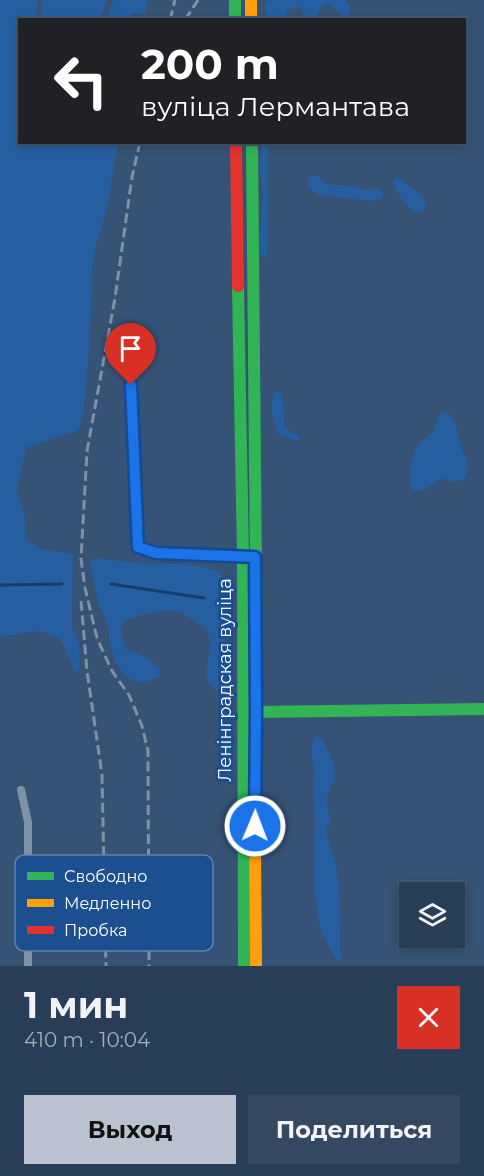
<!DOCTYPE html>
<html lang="ru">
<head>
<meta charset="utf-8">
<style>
	:root { --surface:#283e57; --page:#344961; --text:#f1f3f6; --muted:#a5aeba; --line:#44576d; --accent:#b9c2ce }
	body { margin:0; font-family:Montserrat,sans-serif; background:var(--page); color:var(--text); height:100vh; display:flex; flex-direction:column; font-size:22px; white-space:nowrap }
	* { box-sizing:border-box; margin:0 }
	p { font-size:20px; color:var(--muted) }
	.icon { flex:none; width:33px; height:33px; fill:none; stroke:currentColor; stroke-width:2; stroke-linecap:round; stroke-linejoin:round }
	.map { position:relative; height:966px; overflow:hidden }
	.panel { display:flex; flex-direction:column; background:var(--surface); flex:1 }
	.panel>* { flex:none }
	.hud { position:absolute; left:18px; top:18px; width:448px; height:126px; border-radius:0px; box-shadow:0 3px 9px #0003,0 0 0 2px var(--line); background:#202124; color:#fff; overflow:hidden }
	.tools { position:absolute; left:399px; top:882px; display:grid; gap:12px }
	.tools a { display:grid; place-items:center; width:66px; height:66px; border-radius:0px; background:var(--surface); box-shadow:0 3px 9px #0003,0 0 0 2px var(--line); font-size:30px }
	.pin { position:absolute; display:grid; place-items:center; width:51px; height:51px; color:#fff; margin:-62px -26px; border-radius:50% 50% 50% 0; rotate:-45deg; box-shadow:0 0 6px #0007 }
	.pin .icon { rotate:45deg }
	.me { position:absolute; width:66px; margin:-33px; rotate:1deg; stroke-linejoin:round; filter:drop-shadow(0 0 4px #0008) }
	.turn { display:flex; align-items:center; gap:21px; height:126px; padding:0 24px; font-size:27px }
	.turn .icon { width:78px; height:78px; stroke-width:2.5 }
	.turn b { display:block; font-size:42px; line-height:51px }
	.round { display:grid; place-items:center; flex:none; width:63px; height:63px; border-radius:0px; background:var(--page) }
	.head { display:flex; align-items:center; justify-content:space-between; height:102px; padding:0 24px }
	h1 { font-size:36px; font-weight:700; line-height:45px }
	.button { display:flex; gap:12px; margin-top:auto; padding:12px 24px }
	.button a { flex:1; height:69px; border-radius:0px; background:var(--accent); color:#111; font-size:24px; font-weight:700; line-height:69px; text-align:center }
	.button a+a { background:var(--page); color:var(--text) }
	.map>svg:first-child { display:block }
	.green { fill:#265fa1 }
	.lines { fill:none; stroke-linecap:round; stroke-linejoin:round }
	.stream { stroke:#153c6e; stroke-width:3 }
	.street { stroke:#7d92a8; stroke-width:8 }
	.fast { stroke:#30b455; stroke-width:12 }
	.slow { stroke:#ff9f0a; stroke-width:12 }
	.jam { stroke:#e5322d; stroke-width:12 }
	.rail { stroke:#7e92a7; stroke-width:3; stroke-dasharray:10 4.5; stroke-linecap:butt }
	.route-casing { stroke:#114b97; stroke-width:15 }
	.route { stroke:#1a73e8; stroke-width:10 }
	.labels { text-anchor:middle; stroke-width:6; stroke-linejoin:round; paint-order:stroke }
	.street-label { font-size:18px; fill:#fff; stroke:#1b4f8f }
	.key { fill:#1b4f8f; stroke:#5f84b1; stroke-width:1.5 }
	.key-label { font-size:16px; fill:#fff }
</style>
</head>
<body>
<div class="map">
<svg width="484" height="966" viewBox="0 0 484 966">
	<rect width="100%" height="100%" fill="#365274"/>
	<!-- green -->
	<g class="green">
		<path d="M 0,0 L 37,0 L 36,19 L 20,20 L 20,142 L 36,143 L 48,148 L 53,143 L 118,143 L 107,208 L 93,257 L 89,351 L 84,412 L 79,430 L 26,448 L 17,490 L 25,517 L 26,540 L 41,549 L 73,554 L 72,628 L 79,643 L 80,668 L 76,673 L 60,639 L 40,631 L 3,636 L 0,638 Z"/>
		<path d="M 42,0 L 107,0 L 100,19 L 41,19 Z"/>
		<path d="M 114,0 L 147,0 L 147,7 L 144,14 L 135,13 L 122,19 L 106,19 Z"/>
		<path d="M 270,0 L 345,0 L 350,6 L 349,16 L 343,17 L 338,11 L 328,4 L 322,6 L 314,19 L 300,19 L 302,16 L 303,10 L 298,6 L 287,11 L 286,19 L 267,19 L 265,4 Z"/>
		<path d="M 261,143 L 267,143 L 268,148 L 268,244 L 267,255 L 265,258 L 260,255 L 259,242 L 263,192 L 260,169 Z"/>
		<path d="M 313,175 L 319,176 L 326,184 L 357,187 L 366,190 L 375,188 L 383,192 L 383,196 L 379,200 L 371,201 L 318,195 L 311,190 L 307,184 L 308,178 Z"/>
		<path d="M 396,178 L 401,179 L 417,192 L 425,199 L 426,206 L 423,211 L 416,213 C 408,209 395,192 393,182 Z"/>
		<path d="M 274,392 L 280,392 L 283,400 L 285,426 L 291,432 L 299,435 L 299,440 L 294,441 L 278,434 C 274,420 268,406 274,392 Z"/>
		<path d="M 444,412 L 450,414 L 455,424 L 462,450 L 468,462 L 467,477 C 456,484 452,482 441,478 C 432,485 424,493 412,490 C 408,478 410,456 418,445 C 423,439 428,436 434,432 L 438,417 Z"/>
		<path d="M 94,558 C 108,559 122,562 136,563 C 163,565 192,562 219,571 L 223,577 L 225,635 L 223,686 L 216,690 C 199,681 211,658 210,643 C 210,640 208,633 206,630 C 201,624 181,611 174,611 C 161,609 136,616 124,621 C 119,631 123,639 126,649 L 146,657 L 159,668 L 160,676 L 147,682 L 137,682 L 125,676 L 116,663 L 110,645 L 108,625 L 98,602 L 90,564 Z"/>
		<path d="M 317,736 L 322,738 C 327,749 335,763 335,775 C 335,782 332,783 330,789 C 324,799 329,812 331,823 L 326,830 C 329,846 336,859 338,875 C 341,903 340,932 341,960 L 336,960 L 321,931 L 318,919 L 314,883 L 315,828 L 313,786 L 315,772 L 312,758 L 312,744 Z"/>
	</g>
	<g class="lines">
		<!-- stream -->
		<g class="stream">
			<path d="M 111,584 L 204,598"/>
			<path d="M 0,585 L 62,584"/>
		</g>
		<!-- street -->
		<g class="street">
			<path d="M 131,385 L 138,547 L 156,553 L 246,557"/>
			<path d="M 21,790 L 28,822 L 28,966"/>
		</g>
		<!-- fast -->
		<g class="fast">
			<path d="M 235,0 L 235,20"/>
			<path d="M 252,142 L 257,681"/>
			<path d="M 238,286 L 243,557 L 244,966"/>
			<path d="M 248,712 L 484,709"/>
		</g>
		<!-- slow -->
		<g class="slow">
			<path d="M 251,0 L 251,20"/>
			<path d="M 256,966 L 255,846 L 257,681"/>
		</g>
		<!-- jam -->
		<path class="jam" d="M 236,142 L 238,286"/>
		<!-- rail -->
		<g class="rail">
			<path d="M 170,20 L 175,0"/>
			<path d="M 185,20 L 198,0"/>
			<path d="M 140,142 L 132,177 L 115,298 L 87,451 L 81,559 L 85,588 L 97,638 L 112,671 L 129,695 L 142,726 L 148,751 L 149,966"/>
			<path d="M 81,601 L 87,671 L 102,775 L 106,966"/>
		</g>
	</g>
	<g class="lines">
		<!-- route casing -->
		<g class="route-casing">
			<path id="route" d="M 131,385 L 138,547 L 156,553 L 255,557 L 256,712 L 255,826"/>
		</g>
		<!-- route -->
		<use href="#route" class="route"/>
	</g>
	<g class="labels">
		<!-- street labels -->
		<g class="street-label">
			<text transform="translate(225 680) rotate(-90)" y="6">Ленінградская вуліца</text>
		</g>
	</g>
	<!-- legend -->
	<rect x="15" y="855" width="198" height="96" rx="9" class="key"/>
	<rect x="27" y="872" width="27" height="8" fill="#30b455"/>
	<rect x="27" y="899" width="27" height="8" fill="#ff9f0a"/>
	<rect x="27" y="926" width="27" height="8" fill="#e5322d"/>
	<g class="key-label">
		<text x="64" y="882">Свободно</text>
		<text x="64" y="909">Медленно</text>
		<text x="64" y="936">Пробка</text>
	</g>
</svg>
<div class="tools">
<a><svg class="icon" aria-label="layers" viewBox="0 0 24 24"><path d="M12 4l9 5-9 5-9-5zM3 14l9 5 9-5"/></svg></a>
</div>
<div class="pin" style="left:131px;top:385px;background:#d93025"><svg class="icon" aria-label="arrive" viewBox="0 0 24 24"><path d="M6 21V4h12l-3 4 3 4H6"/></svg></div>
<svg class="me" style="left:255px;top:826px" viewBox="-20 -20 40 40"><circle r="17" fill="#1a73e8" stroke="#fff" stroke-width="3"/><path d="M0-11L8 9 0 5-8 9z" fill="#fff"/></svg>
<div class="hud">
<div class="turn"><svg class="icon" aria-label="left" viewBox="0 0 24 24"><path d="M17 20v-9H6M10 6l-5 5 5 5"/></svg><div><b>200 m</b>вуліца Лермантава</div></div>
</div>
</div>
<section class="panel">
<div class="head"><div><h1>1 мин</h1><p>410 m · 10:04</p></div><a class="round" style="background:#d93025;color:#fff"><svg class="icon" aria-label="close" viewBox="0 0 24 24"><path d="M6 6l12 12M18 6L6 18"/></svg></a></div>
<div class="button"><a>Выход</a><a>Поделиться</a></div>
</section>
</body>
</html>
